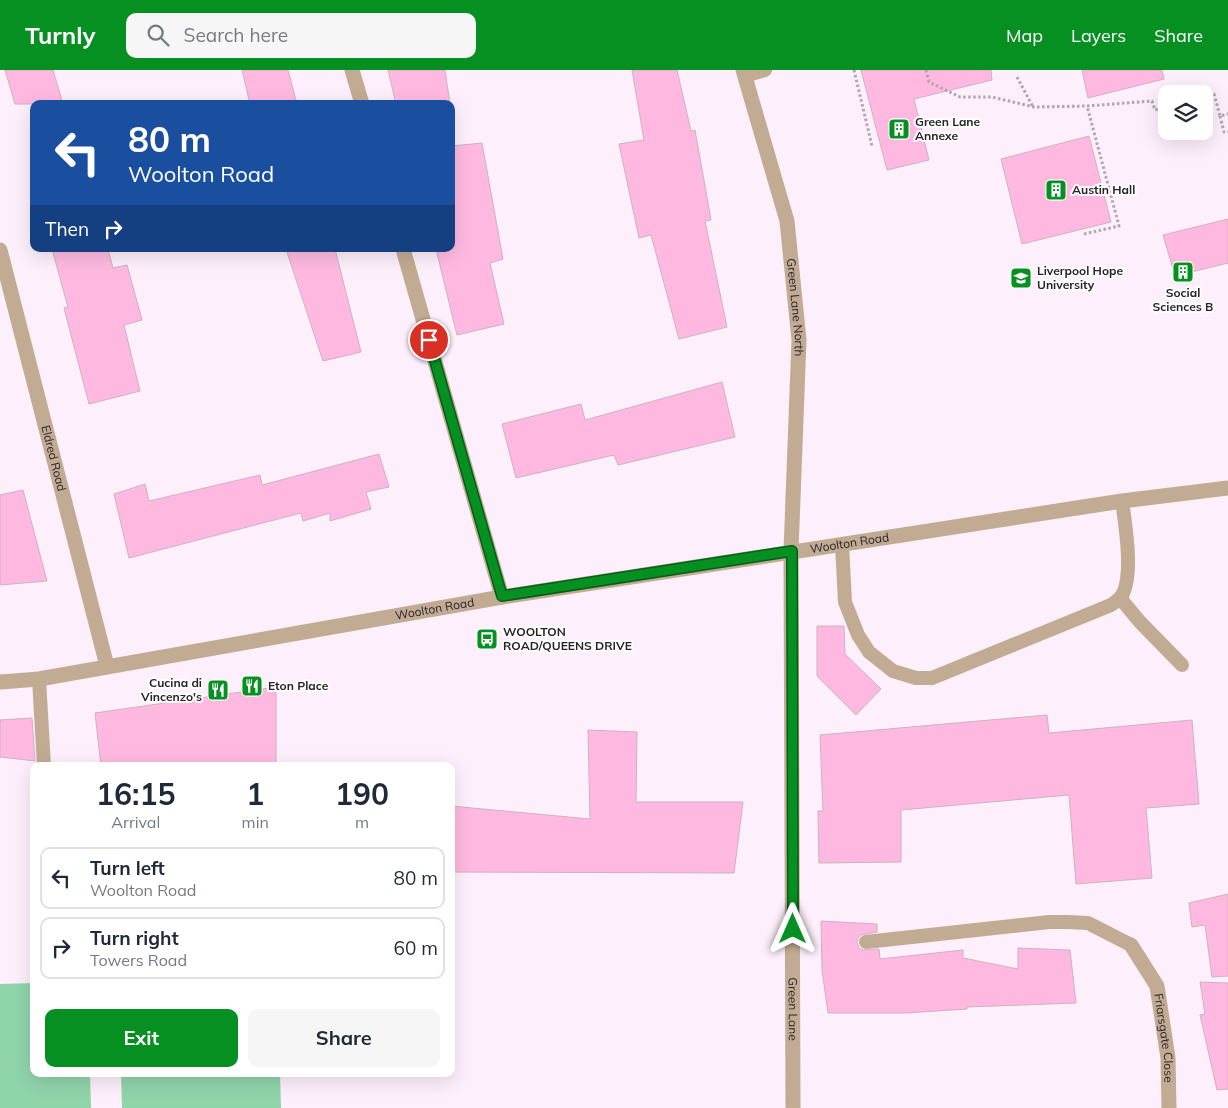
<!DOCTYPE html>
<html lang="en">
<head>
<meta charset="utf-8">
<style>
	:root { --surface:#fff; --page:#f6f6f7; --text:#1f2937; --muted:#747a83; --line:#e0e1e3; --accent:#079022 }
	body { margin:0; font-family:Mulish,sans-serif; background:var(--page); color:var(--text); height:100vh; display:flex; flex-direction:column; font-size:19px; white-space:nowrap }
	* { box-sizing:border-box; margin:0 }
	p { font-size:16px; color:var(--muted) }
	.icon { flex:none; width:28px; height:28px; fill:none; stroke:currentColor; stroke-width:2; stroke-linecap:round; stroke-linejoin:round }
	.map { position:relative; flex:1; overflow:hidden }
	.sheet { position:absolute; left:30px; top:692px; width:425px; height:315px; display:flex; flex-direction:column; background:var(--surface); border-radius:10px; box-shadow:0 5px 20px #0002 }
	.sheet>* { flex:none }
	.banner { position:absolute; left:30px; top:30px; width:425px; height:152px; border-radius:10px; box-shadow:0 5px 20px #0002; background:#1a4fa0; color:#fff; overflow:hidden }
	.fabs { position:absolute; left:1158px; top:15px; display:grid; gap:10px }
	.fabs a { display:grid; place-items:center; width:55px; height:55px; border-radius:10px; background:var(--surface); box-shadow:0 5px 20px #0002; font-size:25px }
	.pin { position:absolute; display:grid; place-items:center; width:42px; height:42px; color:#fff; margin:-21px; border:2px solid #fff; border-radius:50%; box-shadow:0 1px 5px #0007 }
	.me { position:absolute; width:55px; margin:-28px; rotate:0deg; stroke-linejoin:round; filter:drop-shadow(0 0 4px #0008) }
	.turn { display:flex; align-items:center; gap:18px; height:105px; padding:0 15px; font-size:22px }
	.turn .icon { width:65px; height:65px; stroke-width:2.5 }
	.turn b { display:block; font-size:35px; line-height:42px }
	.then { display:flex; align-items:center; height:48px; padding:0 15px; background:#0003; gap:10px; font-size:19px }
	.eta { display:flex; justify-content:space-evenly; align-items:center; height:85px; text-align:center }
	.eta b { font-size:30px; font-weight:700; line-height:35px }
	.primary-button { display:flex; gap:10px; margin-top:auto; padding:10px 15px }
	.primary-button a { flex:1; height:58px; border-radius:10px; background:var(--accent); color:#fff; font-size:20px; font-weight:700; line-height:58px; text-align:center }
	.primary-button a+a { background:var(--page); color:var(--text) }
	ul { padding:0; list-style:none }
	li { display:flex; align-items:center; gap:15px; height:62px; margin:0 10px 8px; padding:0 5px; border:2px solid var(--line); border-radius:10px }
	li div { flex:1 }
	li b { display:block; font-size:19px }
	li em { font-style:normal }
	header { display:flex; align-items:center; gap:30px; box-sizing:border-box; height:70px; padding:0 25px; background:var(--accent); color:#fff }
	header strong { font-size:24px }
	nav { display:flex; gap:28px; margin-inline-start:auto; font-size:18px }
	.search { width:350px; height:45px; background:var(--page); display:flex; align-items:center; gap:12px; box-sizing:border-box; padding:0 18px; border-radius:10px; color:var(--muted); font-size:19px }
	.map>svg:first-child { display:block }
	.green { fill:#90d4aa }
	.building { fill:#ffb9e1; stroke:#ccb2c0 }
	.lines { fill:none; stroke-linecap:round; stroke-linejoin:round }
	.path { stroke:#b1a5af; stroke-width:3; stroke-dasharray:2.5 2.5; stroke-linecap:butt }
	.service { stroke:#c1ab92; stroke-width:14 }
	.minor { stroke:#c1ab92; stroke-width:15 }
	.tertiary { stroke:#c1ab92; stroke-width:15 }
	.route-casing { stroke:#055e16; stroke-width:12 }
	.route { stroke:#079022; stroke-width:9 }
	.labels { text-anchor:middle; stroke-width:4; stroke-linejoin:round; paint-order:stroke }
	.poi-label { font-size:12px; font-weight:bold; fill:#2a2229; stroke:#fff; text-anchor:start }
	.street-label { font-size:12px; fill:#2a2229; stroke:#fff }
</style>
</head>
<body>
<header>
<strong>Turnly</strong>
<div class="search"><svg class="icon" aria-label="search" viewBox="0 0 24 24"><circle cx="10" cy="10" r="6"/><path d="M15 15l6 6"/></svg>Search here</div>
<nav><a>Map</a><a>Layers</a><a>Share</a></nav>
</header>
<div class="map">
<svg width="1228" height="1038" viewBox="0 0 1228 1038">
	<rect width="100%" height="100%" fill="#fdeffb"/>
	<!-- green -->
	<g class="green">
		<path d="M 34,913 L 34,1004 L 90,1004 L 91,1038 L 0,1038 L 0,914 Z"/>
		<path d="M 121,1004 L 280,1004 L 281,1038 L 122,1038 Z"/>
	</g>
	<!-- building -->
	<g class="building">
		<path d="M 5,0 L 53,0 L 63,34 L 15,34 Z"/>
		<path d="M 242,0 L 288,0 L 297,34 L 250,34 Z"/>
		<path d="M 388,0 L 445,0 L 450,34 L 396,34 Z"/>
		<path d="M 632,0 L 677,0 L 691,61 L 695,60 L 711,150 L 705,151 L 727,257 L 679,269 L 651,165 L 639,168 L 619,74 L 644,70 Z"/>
		<path d="M 861,0 L 991,0 L 992,10 L 914,29 L 929,90 L 887,100 Z"/>
		<path d="M 1082,0 L 1162,0 L 1164,9 L 1088,28 Z"/>
		<path d="M 1089,66 L 1111,152 L 1022,174 L 1001,89 Z"/>
		<path d="M 482,73 L 503,189 L 490,193 L 504,254 L 457,265 L 436,179 L 451,179 L 451,76 Z"/>
		<path d="M 1228,149 L 1228,193 L 1175,206 L 1163,165 Z"/>
		<path d="M 52,179 L 108,179 L 113,198 L 127,195 L 142,250 L 124,255 L 140,321 L 89,334 L 64,238 L 68,237 Z"/>
		<path d="M 286,179 L 335,179 L 361,282 L 323,291 Z"/>
		<path d="M 722,312 L 735,367 L 618,395 L 614,385 L 516,408 L 502,354 L 581,334 L 585,350 Z"/>
		<path d="M 379,384 L 389,417 L 366,422 L 371,439 L 330,451 L 330,443 L 303,451 L 301,443 L 129,488 L 114,424 L 145,414 L 149,431 L 260,405 L 262,415 Z"/>
		<path d="M 23,420 L 47,511 L 0,515 L 0,425 Z"/>
		<path d="M 817,556 L 844,556 L 845,584 L 881,619 L 856,645 L 817,606 Z"/>
		<path d="M 276,617 L 276,696 L 101,696 L 95,643 Z"/>
		<path d="M 1047,645 L 1049,663 L 1192,650 L 1199,734 L 1146,738 L 1152,808 L 1076,814 L 1069,725 L 901,740 L 901,792 L 819,793 L 818,741 L 823,741 L 820,665 Z"/>
		<path d="M 32,648 L 35,691 L 0,687 L 0,650 Z"/>
		<path d="M 588,660 L 637,662 L 636,732 L 743,732 L 734,803 L 451,802 L 451,736 L 590,749 Z"/>
		<path d="M 1228,824 L 1228,906 L 1212,907 L 1205,855 L 1192,857 L 1189,833 Z"/>
		<path d="M 821,851 L 877,854 L 877,862 L 861,865 L 858,868 L 857,872 L 859,878 L 863,880 L 879,879 L 880,889 L 963,880 L 963,888 L 1018,899 L 1018,878 L 1070,880 L 1076,933 L 967,937 L 967,939 L 906,943 L 828,943 L 822,900 Z"/>
		<path d="M 1200,912 L 1228,913 L 1228,1019 L 1217,1020 L 1200,945 L 1205,944 Z"/>
	</g>
	<g class="lines">
		<!-- path -->
		<g class="path">
			<path d="M 854,0 L 872,76"/>
			<path d="M 926,0 L 929,12 L 960,27 L 992,27 L 1034,37 L 1087,36 L 1152,31 L 1155,40 L 1166,37"/>
			<path d="M 1017,7 L 1033,37"/>
			<path d="M 1204,26 L 1214,24 L 1220,46 L 1228,44"/>
			<path d="M 1220,46 L 1224,62 L 1228,62"/>
			<path d="M 1084,164 L 1119,156 L 1087,36"/>
		</g>
		<!-- service -->
		<g class="service">
			<path d="M 745,6 L 765,0"/>
			<path d="M 842,475 L 845,532 L 858,565 L 869,582 L 893,601 L 916,608 L 932,608 L 1111,535 C 1114,533 1118,530 1120,528 C 1135,510 1125,453 1122,431"/>
			<path d="M 1120,528 L 1140,552 L 1182,595"/>
			<path d="M 39,609 L 44,696"/>
			<path d="M 866,872 L 1049,852 L 1068,852 L 1088,853 L 1131,875"/>
		</g>
		<!-- minor -->
		<g class="minor">
			<path d="M 352,0 L 362,34"/>
			<path id="s1" d="M 743,0 L 787,151 L 799,270 L 791,481 L 793,1038"/>
			<path d="M 403,179 L 502,527"/>
			<path id="s2" d="M 0,180 L 107,596"/>
			<path id="s3" d="M 1131,875 L 1157,916 L 1168,988 L 1169,1038"/>
		</g>
		<!-- tertiary -->
		<path class="tertiary" id="s4" d="M 0,612 L 39,609 L 502,527 L 1122,431 L 1228,418"/>
	</g>
	<g class="lines">
		<!-- route casing -->
		<g class="route-casing">
			<path id="route" d="M 429,270 L 502,526 L 792,481 L 793,859"/>
		</g>
		<!-- route -->
		<use href="#route" class="route"/>
	</g>
	<!-- icons -->
	<defs>
		<g id="building-square" transform="scale(1.125)"><rect x="-9" y="-9" width="18" height="18" rx="4" fill="#079022" stroke="#fff"/><path d="M-4-6H4V6H1V3H-1V6H-4ZM-2.5-4.3h1.7v1.8h-1.7ZM.8-4.3h1.7v1.8H.8ZM-2.5-1h1.7V.8h-1.7ZM.8-1h1.7V.8H.8Z" fill="#fff"/></g>
		<g id="university-square" transform="scale(1.125)"><rect x="-9" y="-9" width="18" height="18" rx="4" fill="#079022" stroke="#fff"/><path d="M0-5L7-2L0 1L-7-2ZM-4 1L0 2.5L4 1V4Q0 6-4 4Z" fill="#fff"/></g>
		<g id="bus-square" transform="scale(1.125)"><rect x="-9" y="-9" width="18" height="18" rx="4" fill="#079022" stroke="#fff"/><path d="M-5-6H5V4H4V6H2V4H-2V6H-4V4H-5ZM-3.5-4V0h7V-4ZM-3.5 1.2v1.5H-2V1.2ZM2 1.2v1.5H3.5V1.2Z" fill="#fff"/></g>
		<g id="restaurant-square" transform="scale(1.125)"><rect x="-9" y="-9" width="18" height="18" rx="4" fill="#079022" stroke="#fff"/><path d="M-5-6h1v4h1v-4h1v4h1v-4h1v5L-1.5 .5V6h-2V.5L-5-1ZM5-6V6H3V1.5H1.5Q1.5-4 5-6Z" fill="#fff"/></g>
	</defs>
	<g fill-rule="evenodd">
		<use href="#building-square" x="899" y="59"/>
		<use href="#building-square" x="1056" y="120"/>
		<use href="#building-square" x="1183" y="202"/>
		<use href="#university-square" x="1021" y="208"/>
		<use href="#bus-square" x="487" y="569"/>
		<use href="#restaurant-square" x="252" y="616"/>
		<use href="#restaurant-square" x="218" y="620"/>
	</g>
	<g class="labels">
		<!-- poi labels -->
		<g class="poi-label">
			<text x="915" y="56">Green Lane<tspan x="915" dy="14">Annexe</tspan></text>
			<text x="1072" y="124">Austin Hall</text>
			<text x="1037" y="205">Liverpool Hope<tspan x="1037" dy="14">University</tspan></text>
			<text x="1183" y="227" text-anchor="middle">Social<tspan x="1183" dy="14">Sciences B</tspan></text>
			<text x="503" y="566">WOOLTON<tspan x="503" dy="14">ROAD/QUEENS DRIVE</tspan></text>
			<text x="202" y="617" text-anchor="end">Cucina di<tspan x="202" dy="14">Vincenzo's</tspan></text>
			<text x="268" y="620">Eton Place</text>
		</g>
		<!-- street labels -->
		<g class="street-label">
			<text dy="4" stroke="none"><textPath href="#s1" startOffset="244">Green Lane North</textPath></text>
			<text dy="4" stroke="none"><textPath href="#s2" startOffset="215">Eldred Road</textPath></text>
			<text dy="4" stroke="none"><textPath href="#s4" startOffset="861">Woolton Road</textPath></text>
			<text dy="4" stroke="none"><textPath href="#s4" startOffset="441">Woolton Road</textPath></text>
			<text dy="4" stroke="none"><textPath href="#s1" startOffset="946">Green Lane</textPath></text>
			<text dy="4" stroke="none"><textPath href="#s3" startOffset="101">Friarsgate Close</textPath></text>
		</g>
	</g>
</svg>
<div class="fabs">
<a><svg class="icon" aria-label="layers" viewBox="0 0 24 24"><path d="M12 4l9 5-9 5-9-5zM3 14l9 5 9-5"/></svg></a>
</div>
<div class="pin" style="left:429px;top:270px;background:#d93025"><svg class="icon" aria-label="arrive" viewBox="0 0 24 24"><path d="M6 21V4h12l-3 4 3 4H6"/></svg></div>
<svg class="me" style="left:793px;top:859px" viewBox="-20 -20 40 40"><path d="M0-17L14 15 0 8-14 15z" fill="#079022" stroke="#fff" stroke-width="4"/></svg>
<div class="banner">
<div class="turn"><svg class="icon" aria-label="left" viewBox="0 0 24 24"><path d="M17 20v-9H6M10 6l-5 5 5 5"/></svg><div><b>80 m</b>Woolton Road</div></div>
<div class="then">Then<svg class="icon" aria-label="right" viewBox="0 0 24 24"><path d="M7 20v-9h11M14 6l5 5-5 5"/></svg></div>
</div>
<section class="sheet">
<div class="eta">
<div><b>16:15</b><p>Arrival</p></div>
<div><b>1</b><p>min</p></div>
<div><b>190</b><p>m</p></div>
</div>
<ul>
<li><svg class="icon" aria-label="left" viewBox="0 0 24 24"><path d="M17 20v-9H6M10 6l-5 5 5 5"/></svg><div><b>Turn left</b><p>Woolton Road</p></div><em>80 m</em></li>
<li><svg class="icon" aria-label="right" viewBox="0 0 24 24"><path d="M7 20v-9h11M14 6l5 5-5 5"/></svg><div><b>Turn right</b><p>Towers Road</p></div><em>60 m</em></li>
</ul>
<div class="primary-button"><a>Exit</a><a>Share</a></div>
</section>
</div>
</body>
</html>
